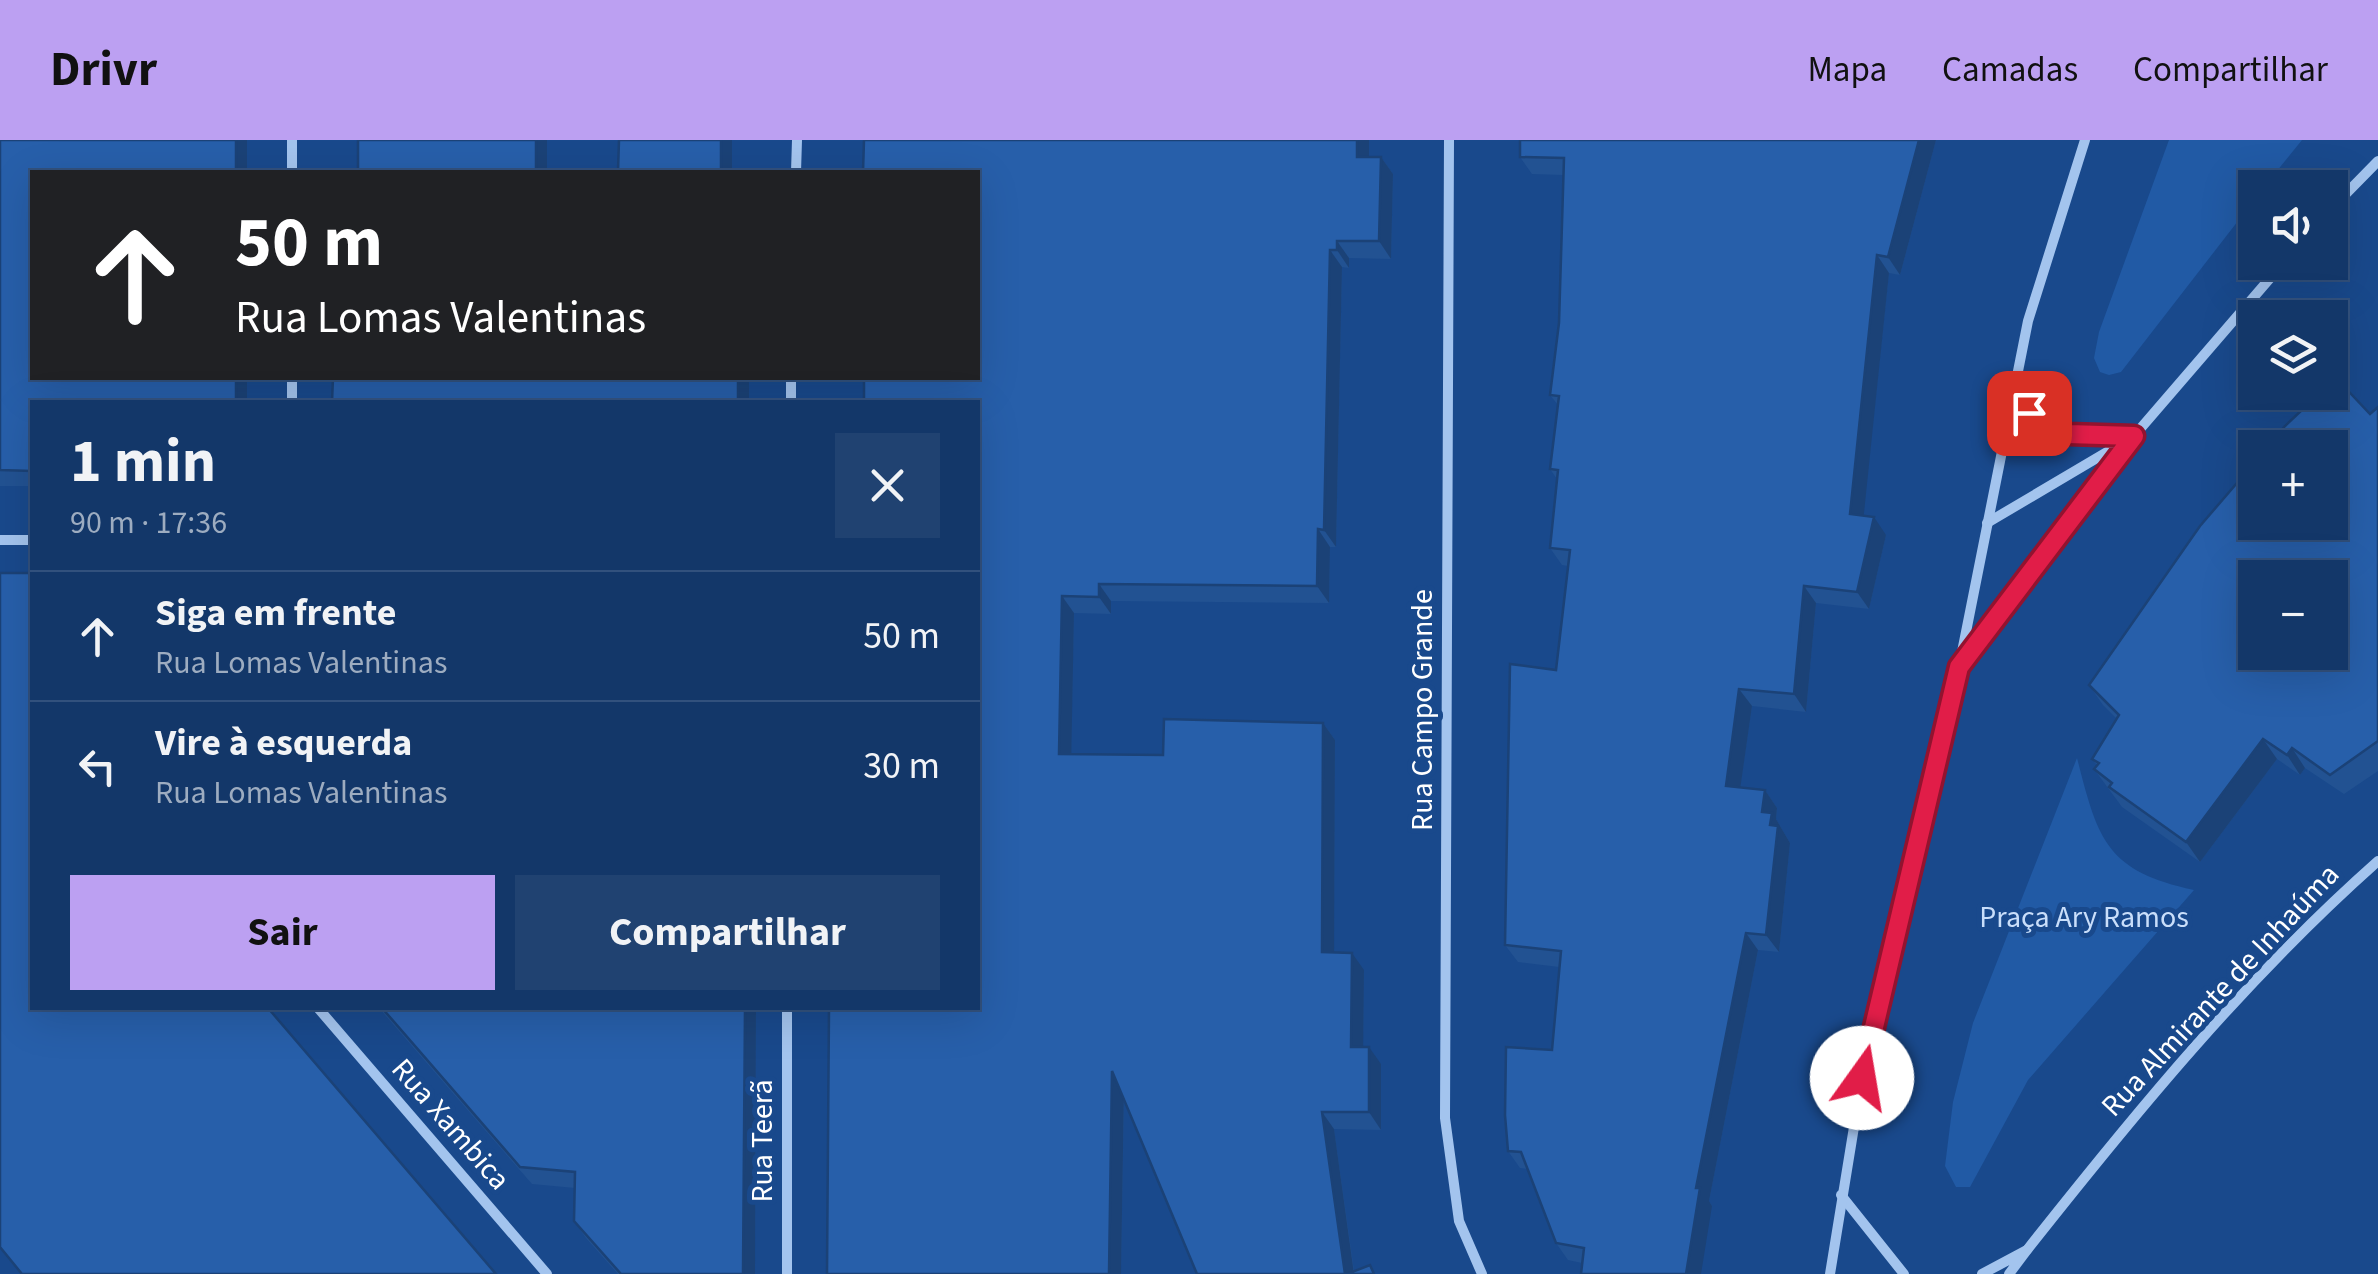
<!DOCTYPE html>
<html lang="pt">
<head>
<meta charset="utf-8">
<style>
	:root { --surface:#133769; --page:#204271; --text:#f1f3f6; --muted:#9dacc0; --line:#32517d; --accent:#bca0f2 }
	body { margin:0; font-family:"Source Sans 3",sans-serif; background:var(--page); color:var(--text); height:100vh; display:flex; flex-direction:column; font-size:38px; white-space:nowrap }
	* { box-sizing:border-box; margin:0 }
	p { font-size:32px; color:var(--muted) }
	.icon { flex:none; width:55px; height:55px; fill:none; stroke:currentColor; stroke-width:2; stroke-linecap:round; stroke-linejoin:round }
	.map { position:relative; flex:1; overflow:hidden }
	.details { position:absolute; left:30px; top:260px; width:950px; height:610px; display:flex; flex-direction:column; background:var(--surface); border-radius:0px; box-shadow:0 10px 40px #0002,0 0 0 2px var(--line) }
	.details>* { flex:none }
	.guide { position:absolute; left:30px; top:30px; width:950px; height:210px; border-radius:0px; box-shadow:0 10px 40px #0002,0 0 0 2px var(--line); background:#202124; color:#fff; overflow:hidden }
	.controls { position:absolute; left:2238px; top:30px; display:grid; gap:20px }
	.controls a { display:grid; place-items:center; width:110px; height:110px; border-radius:0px; background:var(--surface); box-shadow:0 10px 40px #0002,0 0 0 2px var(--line); font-size:50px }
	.pin { position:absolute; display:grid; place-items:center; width:85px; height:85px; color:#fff; margin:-42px; border-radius:20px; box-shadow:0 5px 15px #0006 }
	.me { position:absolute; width:110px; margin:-55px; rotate:13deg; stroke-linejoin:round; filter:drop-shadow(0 0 8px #0008) }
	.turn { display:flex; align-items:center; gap:35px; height:210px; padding:0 40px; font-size:45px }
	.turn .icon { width:130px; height:130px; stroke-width:2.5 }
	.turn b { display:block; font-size:70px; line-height:85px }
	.round { display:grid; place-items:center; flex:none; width:105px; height:105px; border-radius:0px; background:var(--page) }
	.overview { display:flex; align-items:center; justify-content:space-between; height:170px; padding:0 40px }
	h1 { font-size:60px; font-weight:700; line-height:75px }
	.button { display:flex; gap:20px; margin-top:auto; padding:20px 40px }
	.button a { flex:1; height:115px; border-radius:0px; background:var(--accent); color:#111; font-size:40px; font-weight:700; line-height:115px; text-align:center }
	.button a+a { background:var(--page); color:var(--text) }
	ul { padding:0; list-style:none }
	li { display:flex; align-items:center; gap:30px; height:130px; padding:0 40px; border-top:2px solid var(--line) }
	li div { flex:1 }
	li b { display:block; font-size:38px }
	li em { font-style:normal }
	header { display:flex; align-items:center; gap:60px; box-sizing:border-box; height:140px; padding:0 50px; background:var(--accent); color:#111 }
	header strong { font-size:48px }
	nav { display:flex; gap:55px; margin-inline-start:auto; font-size:35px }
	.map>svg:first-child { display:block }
	.green { fill:#215aa5 }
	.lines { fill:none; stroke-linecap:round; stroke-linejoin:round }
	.street { stroke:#a3c4ee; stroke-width:10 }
	.wall { fill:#225292 }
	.shaded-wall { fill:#1b4277 }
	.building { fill:#275faa; stroke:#1b4277; stroke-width:2.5; fill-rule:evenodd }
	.route-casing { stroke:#92132f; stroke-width:25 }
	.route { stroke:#e11d48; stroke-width:18 }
	.labels { text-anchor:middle; stroke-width:10; stroke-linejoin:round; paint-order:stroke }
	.street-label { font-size:30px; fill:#fff; stroke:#19498c }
	.park-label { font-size:30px; fill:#c9defa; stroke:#19498c }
</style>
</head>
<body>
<header>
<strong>Drivr</strong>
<nav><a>Mapa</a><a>Camadas</a><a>Compartilhar</a></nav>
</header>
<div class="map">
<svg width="2378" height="1134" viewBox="0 0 2378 1134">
	<rect width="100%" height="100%" fill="#19498c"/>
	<!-- green -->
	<g class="green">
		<path d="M 2169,0 L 2302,0 L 2264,47 L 2255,48 L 2255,59 L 2121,232 L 2109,235 L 2100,232 L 2094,218 L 2099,192 Z"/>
		<path d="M 2077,618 C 2098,700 2106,731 2194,750 L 2028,940 L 1970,1047 L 1956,1047 L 1945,1026 L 1953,962 L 1973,883 Z"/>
	</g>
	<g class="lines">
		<!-- street -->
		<g class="street">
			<path d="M 292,0 L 292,32"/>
			<path d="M 1449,0 L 1445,978 L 1459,1081 L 1482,1134"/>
			<path d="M 796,32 L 797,0"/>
			<path d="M 2330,70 L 2378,21"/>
			<path d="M 292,238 L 292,262"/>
			<path d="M 2011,261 L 2068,293 L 2133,296"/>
			<path d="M 791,262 L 791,238"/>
			<path d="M 1987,383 L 2129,299"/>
			<path d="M 0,400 L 32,400"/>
			<path d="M 1962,523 L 2134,296 L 2284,122"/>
			<path d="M 318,868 L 547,1134"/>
			<path d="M 1841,1055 L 1904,1134"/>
			<path d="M 2027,1110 C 2136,972 2246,838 2378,721"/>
			<path d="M 787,1134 L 787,868"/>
			<path d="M 1830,1134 L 1862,938 L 1959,527 L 2028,181 L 2085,0"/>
			<path d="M 1982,1134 L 2027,1110 L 2009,1134"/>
		</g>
	</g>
	<!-- wall -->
	<g class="wall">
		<path d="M 0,0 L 32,238 L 247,238 L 247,262 L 32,262 L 32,346 L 0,346 Z"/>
		<path d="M 1936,0 L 1900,135 L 1889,133 L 1863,376 L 1886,395 L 1869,469 L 1816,463 L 1806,572 L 1752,566 L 1740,648 L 1765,650 L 1777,668 L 1776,679 L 1790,703 L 1779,812 L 1758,810 L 1709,1061 L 1712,1066 L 1582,1123 L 1568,1120 L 1556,1103 L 1527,1029 L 1520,1028 L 1508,1011 L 1552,910 L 1559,827 L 1518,822 L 1505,805 L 1556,530 L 1568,426 L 1562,425 L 1550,408 L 1557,339 L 1550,329 L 1558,265 L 1550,255 L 1559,183 L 1563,35 L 1532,34 L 1520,17 Z"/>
		<path d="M 1369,17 L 1381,17 L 1393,34 L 1391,119 L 1349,118 L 1349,128 L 1342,127 L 1336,407 L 1330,407 L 1329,463 L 1111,461 L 1111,474 L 1074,473 L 1071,614 L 1163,615 L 1323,583 L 1335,600 L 1334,812 L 1364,830 L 1363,907 L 1381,924 L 1381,990 L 1334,989 L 1354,1131 L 1376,1134 L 1197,1134 L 1124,960 L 1121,1134 L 978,868 L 864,238 Z"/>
		<path d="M 2378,267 L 2378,631 L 2344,654 L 2305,628 L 2300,635 L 2277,619 L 2200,722 L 2122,667 L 2094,629 L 2097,625 L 2092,619 L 2117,579 L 2103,565 L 2089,545 Z"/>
		<path d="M 379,868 L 756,868 L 755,1134 L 618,1134 L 586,1098 L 574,1081 L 575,1048 L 532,1044 Z"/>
	</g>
	<!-- shaded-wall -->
	<g class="shaded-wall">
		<rect x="236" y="0" width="11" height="32"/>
		<rect x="536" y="0" width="11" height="32"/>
		<rect x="721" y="0" width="11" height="32"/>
		<path d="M 1357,0 L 1369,0 L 1369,34 L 1357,17 Z"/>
		<path d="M 1919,0 L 1936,0 L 1900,135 L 1888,117 Z"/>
		<path d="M 1381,17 L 1393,34 L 1391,119 L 1379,101 Z"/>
		<path d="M 1337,101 L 1349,118 L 1349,128 L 1337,110 Z"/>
		<path d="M 1330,110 L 1342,127 L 1336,407 L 1324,390 Z"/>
		<path d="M 1877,115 L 1889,133 L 1862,392 L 1850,374 Z"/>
		<rect x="236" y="238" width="11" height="24"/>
		<rect x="738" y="238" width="11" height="24"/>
		<path d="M 1874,377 L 1886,395 L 1869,469 L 1857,452 Z"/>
		<path d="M 1318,389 L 1330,407 L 1329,463 L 1317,446 Z"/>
		<path d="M 1099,444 L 1111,461 L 1111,474 L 1099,457 Z"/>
		<path d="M 1804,446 L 1816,463 L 1806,572 L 1794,554 Z"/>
		<path d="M 1062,456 L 1074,473 L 1071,631 L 1059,614 Z"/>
		<path d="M 1739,549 L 1752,566 L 1738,664 L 1726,646 Z"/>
		<path d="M 1323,583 L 1335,600 L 1334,829 L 1322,812 Z"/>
		<path d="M 2263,599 L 2277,619 L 2200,722 L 2186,702 Z"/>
		<path d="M 2292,608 L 2305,628 L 2300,635 L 2287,615 Z"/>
		<path d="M 1765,650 L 1777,668 L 1776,679 L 1790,703 L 1779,812 L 1766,795 L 1762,672 Z"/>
		<path d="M 1746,793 L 1758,810 L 1709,1061 L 1712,1066 L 1701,1134 L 1686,1134 L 1696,1048 Z"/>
		<path d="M 1352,813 L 1364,830 L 1363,924 L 1351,907 Z"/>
		<path d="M 745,868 L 756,868 L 755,1134 L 743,1134 Z"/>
		<path d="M 1369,907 L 1381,924 L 1381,990 L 1369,972 Z"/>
		<path d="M 1112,931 L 1124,949 L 1121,1134 L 1109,1134 Z"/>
		<path d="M 1322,972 L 1334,989 L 1354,1134 L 1345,1134 Z"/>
	</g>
	<!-- building -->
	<g class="building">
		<path d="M 0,0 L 236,0 L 236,32 L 32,32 L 32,238 L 236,238 L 236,262 L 32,262 L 32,331 L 0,330 Z"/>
		<rect x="358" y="0" width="178" height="32"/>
		<path d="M 619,0 L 721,0 L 721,32 L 618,32 Z"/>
		<path d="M 864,0 L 1357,0 L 1357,17 L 1381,17 L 1379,101 L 1337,101 L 1337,110 L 1330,110 L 1324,390 L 1318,389 L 1317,446 L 1099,444 L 1099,457 L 1062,456 L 1059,614 L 1163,615 L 1164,579 L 1323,583 L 1322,812 L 1352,813 L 1351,907 L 1369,907 L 1369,972 L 1322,972 L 1345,1134 L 1197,1134 L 1112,931 L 1109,1134 L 827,1134 L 829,868 L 978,868 L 978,262 L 864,262 L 864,238 L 978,238 L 978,32 L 863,32 Z"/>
		<path d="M 1520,0 L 1919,0 L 1888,117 L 1877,115 L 1850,374 L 1874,377 L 1857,452 L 1804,446 L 1794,554 L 1739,549 L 1726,646 L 1765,650 L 1762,672 L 1772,673 L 1770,685 L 1778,686 L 1766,795 L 1746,793 L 1696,1048 L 1700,1048 L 1686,1134 L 1581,1134 L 1584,1108 L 1556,1103 L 1521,1012 L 1508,1011 L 1505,975 L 1506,907 L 1552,910 L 1561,811 L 1505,805 L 1510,524 L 1556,530 L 1570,410 L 1550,408 L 1558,330 L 1550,329 L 1559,256 L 1550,255 L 1559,183 L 1564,18 L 1520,17 Z"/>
		<path d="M 333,238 L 738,238 L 738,262 L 332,262 Z"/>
		<path d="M 2336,238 L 2370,274 L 2378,267 L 2378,601 L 2330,635 L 2292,608 L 2287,615 L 2263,599 L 2186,702 L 2109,647 L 2112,643 L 2094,629 L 2099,623 L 2092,619 L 2119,575 L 2089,545 L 2200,386 L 2255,322 L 2255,382 L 2330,382 L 2330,308 L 2267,308 L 2285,286 L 2321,252 L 2330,252 L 2330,244 ZM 2255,438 L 2330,438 L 2330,512 L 2255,512 Z"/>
		<path d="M 0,433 L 32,433 L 32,868 L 268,868 L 496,1134 L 22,1134 L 0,1107 Z"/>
		<path d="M 382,868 L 745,868 L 743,1134 L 621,1134 L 574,1081 L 575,1032 L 520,1027 Z"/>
		<path d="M 1370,1125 L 1374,1134 L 1347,1134 Z"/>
	</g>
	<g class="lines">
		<!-- route casing -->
		<g class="route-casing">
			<path id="route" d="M 1862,938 L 1959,527 L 2134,296 L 2068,294 L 2029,273"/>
		</g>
		<!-- route -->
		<use href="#route" class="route"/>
	</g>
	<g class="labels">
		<!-- street labels -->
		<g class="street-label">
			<text transform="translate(1422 570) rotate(-90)" y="10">Rua Campo Grande</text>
			<text transform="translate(2220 850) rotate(-47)" y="10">Rua Almirante de Inhaúma</text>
			<text transform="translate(451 984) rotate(49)" y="10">Rua Xambica</text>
			<text transform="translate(762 1001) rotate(-90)" y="10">Rua Teerã</text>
		</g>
		<!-- park labels -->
		<g class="park-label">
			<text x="2084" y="787">Praça Ary Ramos</text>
		</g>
	</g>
</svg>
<div class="controls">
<a><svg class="icon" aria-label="sound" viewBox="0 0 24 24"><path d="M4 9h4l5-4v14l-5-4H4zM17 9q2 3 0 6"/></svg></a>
<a><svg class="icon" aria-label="layers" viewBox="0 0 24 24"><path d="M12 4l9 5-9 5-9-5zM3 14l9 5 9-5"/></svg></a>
<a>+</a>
<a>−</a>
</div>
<div class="pin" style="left:2029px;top:273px;background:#d93025"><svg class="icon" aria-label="arrive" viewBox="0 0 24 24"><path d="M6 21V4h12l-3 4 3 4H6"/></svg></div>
<svg class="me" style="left:1862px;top:938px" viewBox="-20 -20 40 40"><circle r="19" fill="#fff"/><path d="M0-13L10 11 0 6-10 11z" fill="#e11d48"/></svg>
<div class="guide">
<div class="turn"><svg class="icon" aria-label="ahead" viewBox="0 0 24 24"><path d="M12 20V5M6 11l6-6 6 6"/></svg><div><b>50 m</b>Rua Lomas Valentinas</div></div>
</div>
<section class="details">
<div class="overview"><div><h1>1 min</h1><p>90 m · 17:36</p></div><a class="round"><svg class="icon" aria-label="close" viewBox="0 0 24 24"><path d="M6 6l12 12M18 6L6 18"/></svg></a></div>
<ul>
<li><svg class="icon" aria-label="ahead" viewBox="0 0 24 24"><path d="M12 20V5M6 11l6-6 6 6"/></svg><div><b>Siga em frente</b><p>Rua Lomas Valentinas</p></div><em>50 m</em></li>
<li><svg class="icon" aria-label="left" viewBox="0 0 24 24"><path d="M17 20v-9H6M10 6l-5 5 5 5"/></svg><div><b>Vire à esquerda</b><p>Rua Lomas Valentinas</p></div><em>30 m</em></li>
</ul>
<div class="button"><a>Sair</a><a>Compartilhar</a></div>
</section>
</div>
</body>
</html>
